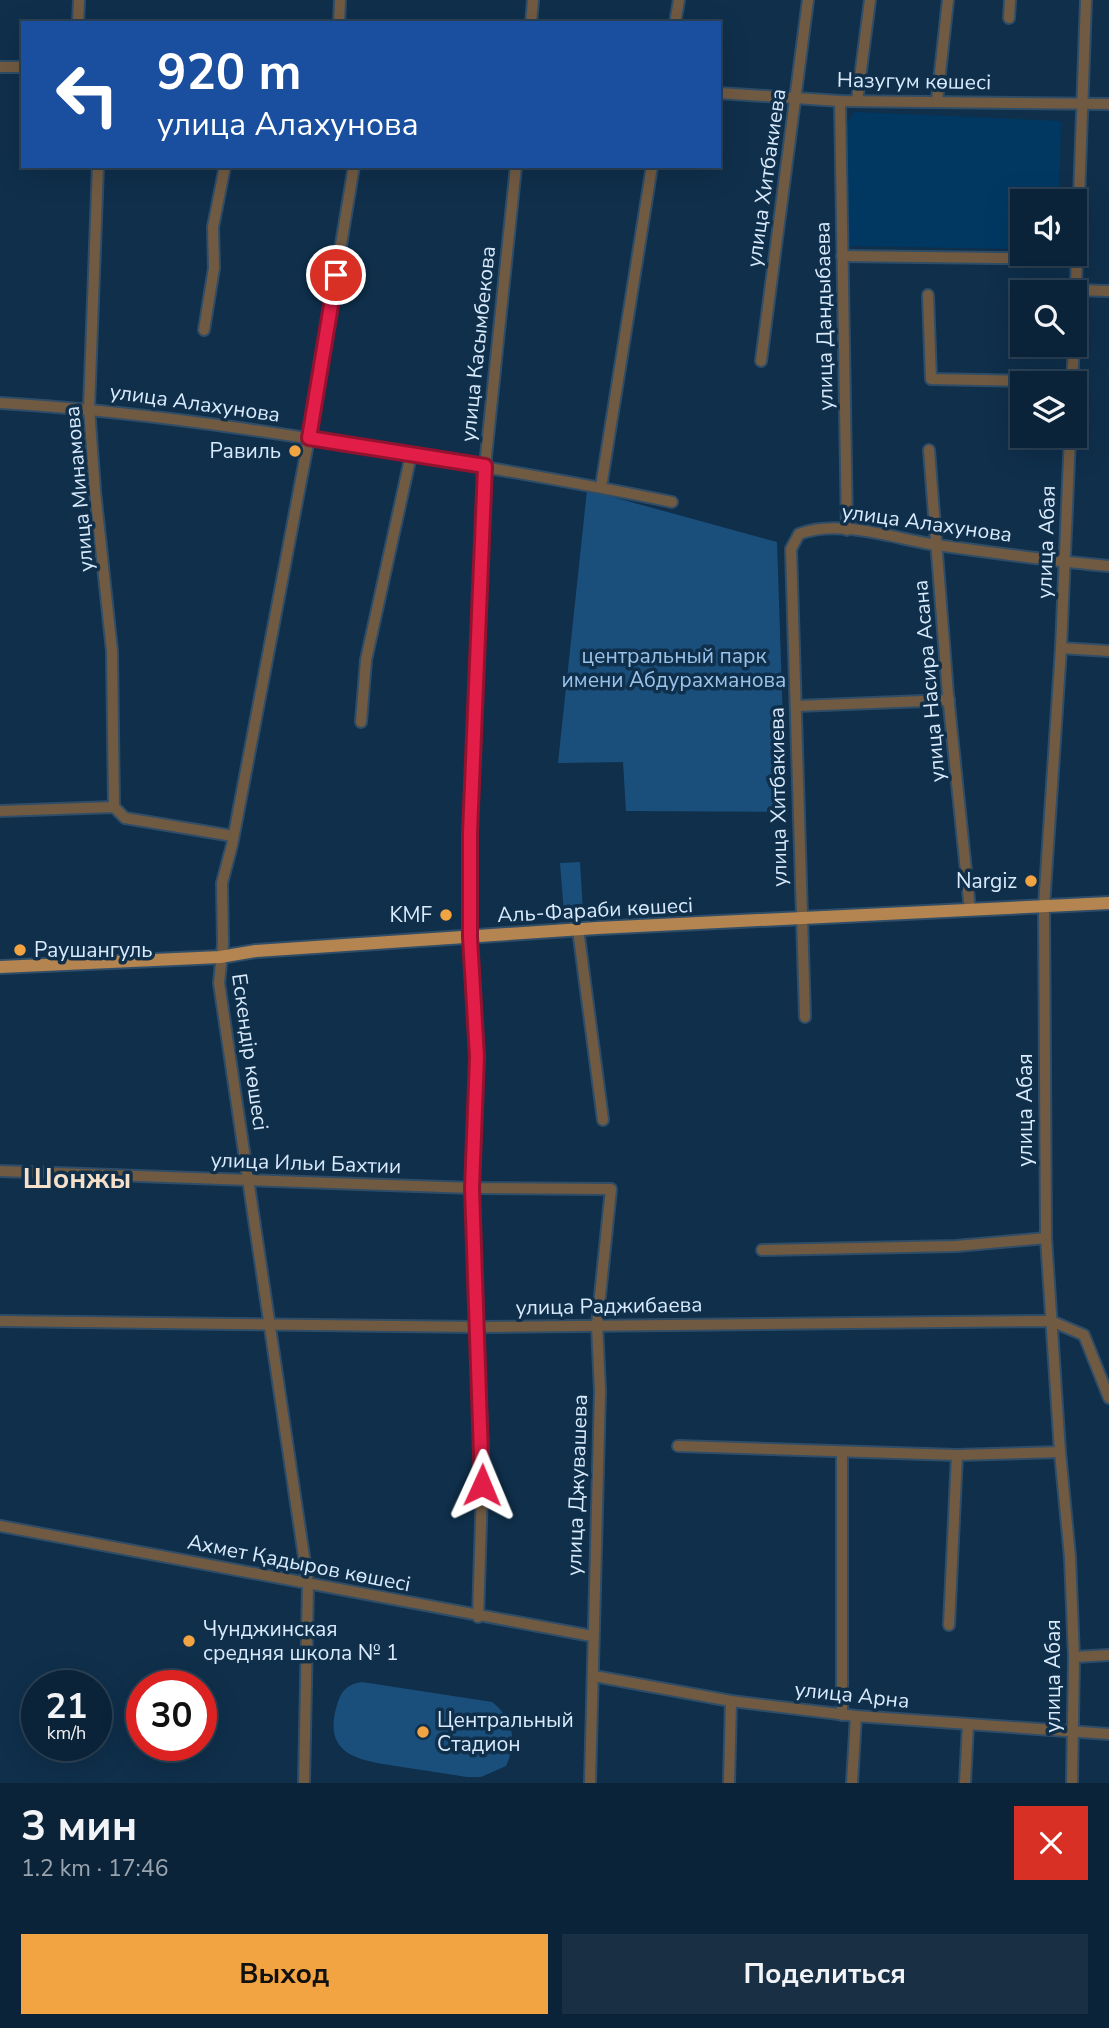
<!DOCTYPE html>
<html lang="ru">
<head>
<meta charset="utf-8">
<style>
	:root { --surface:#0b2338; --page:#192f43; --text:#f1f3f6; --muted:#9aa4ae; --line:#2b4053; --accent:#f3a442 }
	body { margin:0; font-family:"Nunito Sans",sans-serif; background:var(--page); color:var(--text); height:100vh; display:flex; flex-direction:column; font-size:26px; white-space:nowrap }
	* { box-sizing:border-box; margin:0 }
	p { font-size:23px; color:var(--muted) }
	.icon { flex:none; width:38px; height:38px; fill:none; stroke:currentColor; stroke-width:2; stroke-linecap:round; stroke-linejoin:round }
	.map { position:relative; height:1783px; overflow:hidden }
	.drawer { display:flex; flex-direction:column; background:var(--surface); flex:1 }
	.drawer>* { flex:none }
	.guide { position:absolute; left:21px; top:21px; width:700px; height:147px; border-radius:0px; box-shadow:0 7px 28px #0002,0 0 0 2px var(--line); background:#1a4fa0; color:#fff; overflow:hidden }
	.fabs { position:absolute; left:1010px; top:189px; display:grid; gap:14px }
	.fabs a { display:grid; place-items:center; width:77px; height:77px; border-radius:0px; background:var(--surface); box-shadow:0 7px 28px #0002,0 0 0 2px var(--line); font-size:35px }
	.speed { position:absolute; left:21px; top:1670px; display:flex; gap:14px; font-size:35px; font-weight:700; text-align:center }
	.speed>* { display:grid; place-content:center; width:91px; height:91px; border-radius:50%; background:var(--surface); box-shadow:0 7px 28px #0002,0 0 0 2px var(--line); line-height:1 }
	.speed small { font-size:18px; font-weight:400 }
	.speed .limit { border:10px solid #d22; background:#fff; color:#111 }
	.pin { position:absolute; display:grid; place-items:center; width:60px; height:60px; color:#fff; margin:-30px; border:4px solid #fff; border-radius:50%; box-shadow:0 2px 7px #0007 }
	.me { position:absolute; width:77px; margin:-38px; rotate:1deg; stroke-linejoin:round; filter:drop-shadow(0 0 5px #0008) }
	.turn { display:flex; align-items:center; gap:24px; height:147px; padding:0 21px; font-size:32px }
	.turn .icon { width:91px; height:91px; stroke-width:2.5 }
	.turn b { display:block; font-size:49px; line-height:60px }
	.round { display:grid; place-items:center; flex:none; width:74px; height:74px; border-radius:0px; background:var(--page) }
	.head { display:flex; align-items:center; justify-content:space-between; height:119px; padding:0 21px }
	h1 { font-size:42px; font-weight:700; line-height:52px }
	.primary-button { display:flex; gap:14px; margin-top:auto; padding:14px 21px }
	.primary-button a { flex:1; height:80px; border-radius:0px; background:var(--accent); color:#111; font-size:28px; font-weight:700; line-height:80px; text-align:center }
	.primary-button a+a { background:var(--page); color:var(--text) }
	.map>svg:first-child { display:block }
	.built { fill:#003862 }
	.green { fill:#1a4f7c }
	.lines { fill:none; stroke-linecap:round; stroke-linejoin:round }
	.minor-casing { stroke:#2f4d67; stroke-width:14 }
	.major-casing { stroke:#2f4d67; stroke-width:16 }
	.minor { stroke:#715a42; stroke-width:10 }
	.major { stroke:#b48551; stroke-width:12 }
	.route-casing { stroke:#92132f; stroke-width:18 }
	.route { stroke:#e11d48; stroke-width:12 }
	.poi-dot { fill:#f3a442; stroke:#0f2f4b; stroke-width:2.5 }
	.labels { text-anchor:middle; stroke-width:7; stroke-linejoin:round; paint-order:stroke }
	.street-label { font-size:21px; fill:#d8eafc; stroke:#0f2f4b }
	.poi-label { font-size:21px; fill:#d8eafc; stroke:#0f2f4b; text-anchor:end }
	.park-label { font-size:21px; fill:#9ac3ea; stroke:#0f2f4b }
	.district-label { font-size:28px; font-weight:bold; fill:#f7e0c9; stroke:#0f2f4b }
</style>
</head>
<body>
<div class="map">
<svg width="1109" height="1783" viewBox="0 0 1109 1783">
	<rect width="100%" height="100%" fill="#0f2f4b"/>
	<!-- built -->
	<path class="built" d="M 855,112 L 1061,121 L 1059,201 L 1022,201 L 1022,249 L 849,246 L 845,126 Z"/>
	<!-- green -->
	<g class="green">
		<path d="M 587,490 L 777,542 L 786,812 L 626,811 L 623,762 L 558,763 Z"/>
		<path d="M 580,862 L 583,912 L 564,913 L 560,863 Z"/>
		<path d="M 362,1682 L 492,1702 C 514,1719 517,1741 506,1766 L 481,1777 L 467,1777 C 446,1774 424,1770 402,1767 C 363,1761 321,1758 337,1705 C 341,1691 347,1684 362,1682 Z"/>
	</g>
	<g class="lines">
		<!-- minor casing -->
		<g class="minor-casing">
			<g id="minor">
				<path d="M 1009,18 L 1010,0"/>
				<path d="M 78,23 L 79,0"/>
				<path d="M 339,23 L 340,0"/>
				<path d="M 531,23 L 533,0"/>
				<path d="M 675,23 L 679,0"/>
				<path d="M 0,67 L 23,67"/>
				<path d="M 719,93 L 840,101 L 1109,104"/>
				<path d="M 937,100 L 948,0"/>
				<path d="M 840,101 L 847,530"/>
				<path d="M 857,101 L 870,0"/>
				<path d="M 98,166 L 89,408 L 95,491 L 112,651 L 114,807"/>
				<path d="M 842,256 L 1078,259"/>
				<path d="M 1077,290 L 1109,291"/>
				<path d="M 928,295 L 931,379 L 1072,382"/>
				<path d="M 204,330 L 214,268 L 213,227 L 225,166"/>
				<path d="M 1074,340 L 1086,0"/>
				<path d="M 761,361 L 808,0"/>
				<path d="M 1072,383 L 1074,345"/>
				<path d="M 0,403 C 135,411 267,431 400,453 C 491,468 582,483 672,502"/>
				<path d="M 1070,436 L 1061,648 L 1044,906 L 1046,1238 L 1060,1452 L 1070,1557 L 1074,1657 L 1072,1783"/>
				<path d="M 929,450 L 948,695 L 970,910"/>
				<path d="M 601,487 L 652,166"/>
				<path d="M 1061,648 L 1109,651"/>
				<path d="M 796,706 L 949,700"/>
				<path d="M 361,722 L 366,660 L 411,455"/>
				<path d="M 0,811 L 114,807 L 125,818 L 233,836"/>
				<path d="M 578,929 L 603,1120"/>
				<path d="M 805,1017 L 791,549 L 799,534 C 840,518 895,539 937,545 C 994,553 1052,561 1109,566"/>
				<path d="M 0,1171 L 472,1188 L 611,1189 L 597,1325 L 600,1391 L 590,1783"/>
				<path d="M 762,1250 L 956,1246 L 1046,1238"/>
				<path d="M 0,1321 L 478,1327 L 1051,1321 L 1084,1335 L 1109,1398"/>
				<path d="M 678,1446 L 957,1455 L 1060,1452"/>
				<path d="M 0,1526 L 592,1636"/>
				<path d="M 478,1617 L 483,1458 L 472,1188 L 477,1057 L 470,937 L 470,833 L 485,466 L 516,166"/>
				<path d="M 949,1625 L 957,1455"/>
				<path d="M 1074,1657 L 1109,1655"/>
				<path d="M 594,1676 L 731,1701 L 856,1716 L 1109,1734"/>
				<path d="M 842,1715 L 842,1453"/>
				<path d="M 304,1783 L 308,1584 L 219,983 L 223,944 L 222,883 L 232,845 L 309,438 L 354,166"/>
				<path d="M 729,1783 L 731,1701"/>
				<path d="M 852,1783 L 856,1716"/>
				<path d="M 965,1783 L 968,1725"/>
			</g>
		</g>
		<!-- major casing -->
		<g class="major-casing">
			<path id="major" d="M 0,967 L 220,957 L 256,951 L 597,928 L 1109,903"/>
		</g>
		<!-- minor -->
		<use href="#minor" class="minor"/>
		<!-- major -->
		<use href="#major" class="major"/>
	</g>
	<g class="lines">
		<!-- route casing -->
		<g class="route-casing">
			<path id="route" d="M 336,275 L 309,438 L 485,466 L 470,833 L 470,937 L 477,1057 L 472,1188 L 482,1485"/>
		</g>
		<!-- route -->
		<use href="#route" class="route"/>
	</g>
	<!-- markers -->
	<g class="poi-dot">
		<circle cx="295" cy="451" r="7"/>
		<circle cx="1031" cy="881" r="7"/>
		<circle cx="446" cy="915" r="7"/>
		<circle cx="20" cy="950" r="7"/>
		<circle cx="189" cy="1641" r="7"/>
		<circle cx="423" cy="1732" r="7"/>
	</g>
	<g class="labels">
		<!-- street labels -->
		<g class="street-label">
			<text transform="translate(914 81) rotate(1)" y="7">Назугум көшесі</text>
			<text transform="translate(766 178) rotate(-82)" y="7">улица Хитбакиева</text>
			<text transform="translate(824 316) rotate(-91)" y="7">улица Дандыбаева</text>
			<text transform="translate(478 344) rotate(-84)" y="7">улица Касымбекова</text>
			<text transform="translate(195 403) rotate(8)" y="7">улица Алахунова</text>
			<text transform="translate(79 489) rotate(-95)" y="7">улица Минамова</text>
			<text transform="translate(927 523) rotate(8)" y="7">улица Алахунова</text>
			<text transform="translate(1046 542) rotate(-88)" y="7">улица Абая</text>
			<text transform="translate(929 681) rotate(-95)" y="7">улица Насира Асана</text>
			<text transform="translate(778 797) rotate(-91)" y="7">улица Хитбакиева</text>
			<text transform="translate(595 910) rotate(-3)" y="7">Аль-Фараби көшесі</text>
			<text transform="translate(250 1052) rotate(82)" y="7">Ескендір көшесі</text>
			<text transform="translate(1025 1110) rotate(-90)" y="7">улица Абая</text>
			<text transform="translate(306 1163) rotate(2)" y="7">улица Ильи Бахтии</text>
			<text transform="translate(609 1306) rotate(-1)" y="7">улица Раджибаева</text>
			<text transform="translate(577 1485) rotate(-88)" y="7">улица Джувашева</text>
			<text transform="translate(299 1563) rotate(11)" y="7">Ахмет Қадыров көшесі</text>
			<text transform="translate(1053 1676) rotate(-90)" y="7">улица Абая</text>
			<text transform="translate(852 1695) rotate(6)" y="7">улица Арна</text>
		</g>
		<!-- poi labels -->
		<g class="poi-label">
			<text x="281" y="458">Равиль</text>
			<text x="1017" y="888">Nargiz</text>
			<text x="432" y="922">KMF</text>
			<text x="34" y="957" text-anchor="start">Раушангуль</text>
			<text x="203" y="1636" text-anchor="start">Чунджинская<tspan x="203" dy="24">средняя школа № 1</tspan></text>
			<text x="437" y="1727" text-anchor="start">Центральный<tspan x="437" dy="24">Стадион</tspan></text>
		</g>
		<!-- park labels -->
		<g class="park-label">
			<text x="674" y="663">центральный парк<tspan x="674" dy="24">имени Абдурахманова</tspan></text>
		</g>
		<!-- district labels -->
		<g class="district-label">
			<text x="77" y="1188">Шонжы</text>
		</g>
	</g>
</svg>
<div class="fabs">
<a><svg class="icon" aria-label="sound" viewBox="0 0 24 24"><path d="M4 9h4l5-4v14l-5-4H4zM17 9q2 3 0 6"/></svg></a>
<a><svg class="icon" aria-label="search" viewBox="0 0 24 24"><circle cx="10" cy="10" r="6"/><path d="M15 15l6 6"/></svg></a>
<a><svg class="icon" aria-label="layers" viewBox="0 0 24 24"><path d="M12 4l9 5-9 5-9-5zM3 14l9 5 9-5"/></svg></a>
</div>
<div class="speed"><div>21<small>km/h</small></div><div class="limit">30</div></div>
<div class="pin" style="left:336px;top:275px;background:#d93025"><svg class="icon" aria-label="arrive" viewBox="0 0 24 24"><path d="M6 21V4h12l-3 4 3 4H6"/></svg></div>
<svg class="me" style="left:482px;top:1485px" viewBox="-20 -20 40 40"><path d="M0-17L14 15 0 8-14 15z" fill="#e11d48" stroke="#fff" stroke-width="4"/></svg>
<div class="guide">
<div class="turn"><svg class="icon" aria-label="left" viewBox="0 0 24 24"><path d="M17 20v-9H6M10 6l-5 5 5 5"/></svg><div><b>920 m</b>улица Алахунова</div></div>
</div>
</div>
<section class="drawer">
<div class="head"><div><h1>3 мин</h1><p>1.2 km · 17:46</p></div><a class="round" style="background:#d93025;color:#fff"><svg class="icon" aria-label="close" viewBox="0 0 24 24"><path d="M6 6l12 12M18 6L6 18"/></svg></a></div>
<div class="primary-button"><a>Выход</a><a>Поделиться</a></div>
</section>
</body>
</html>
